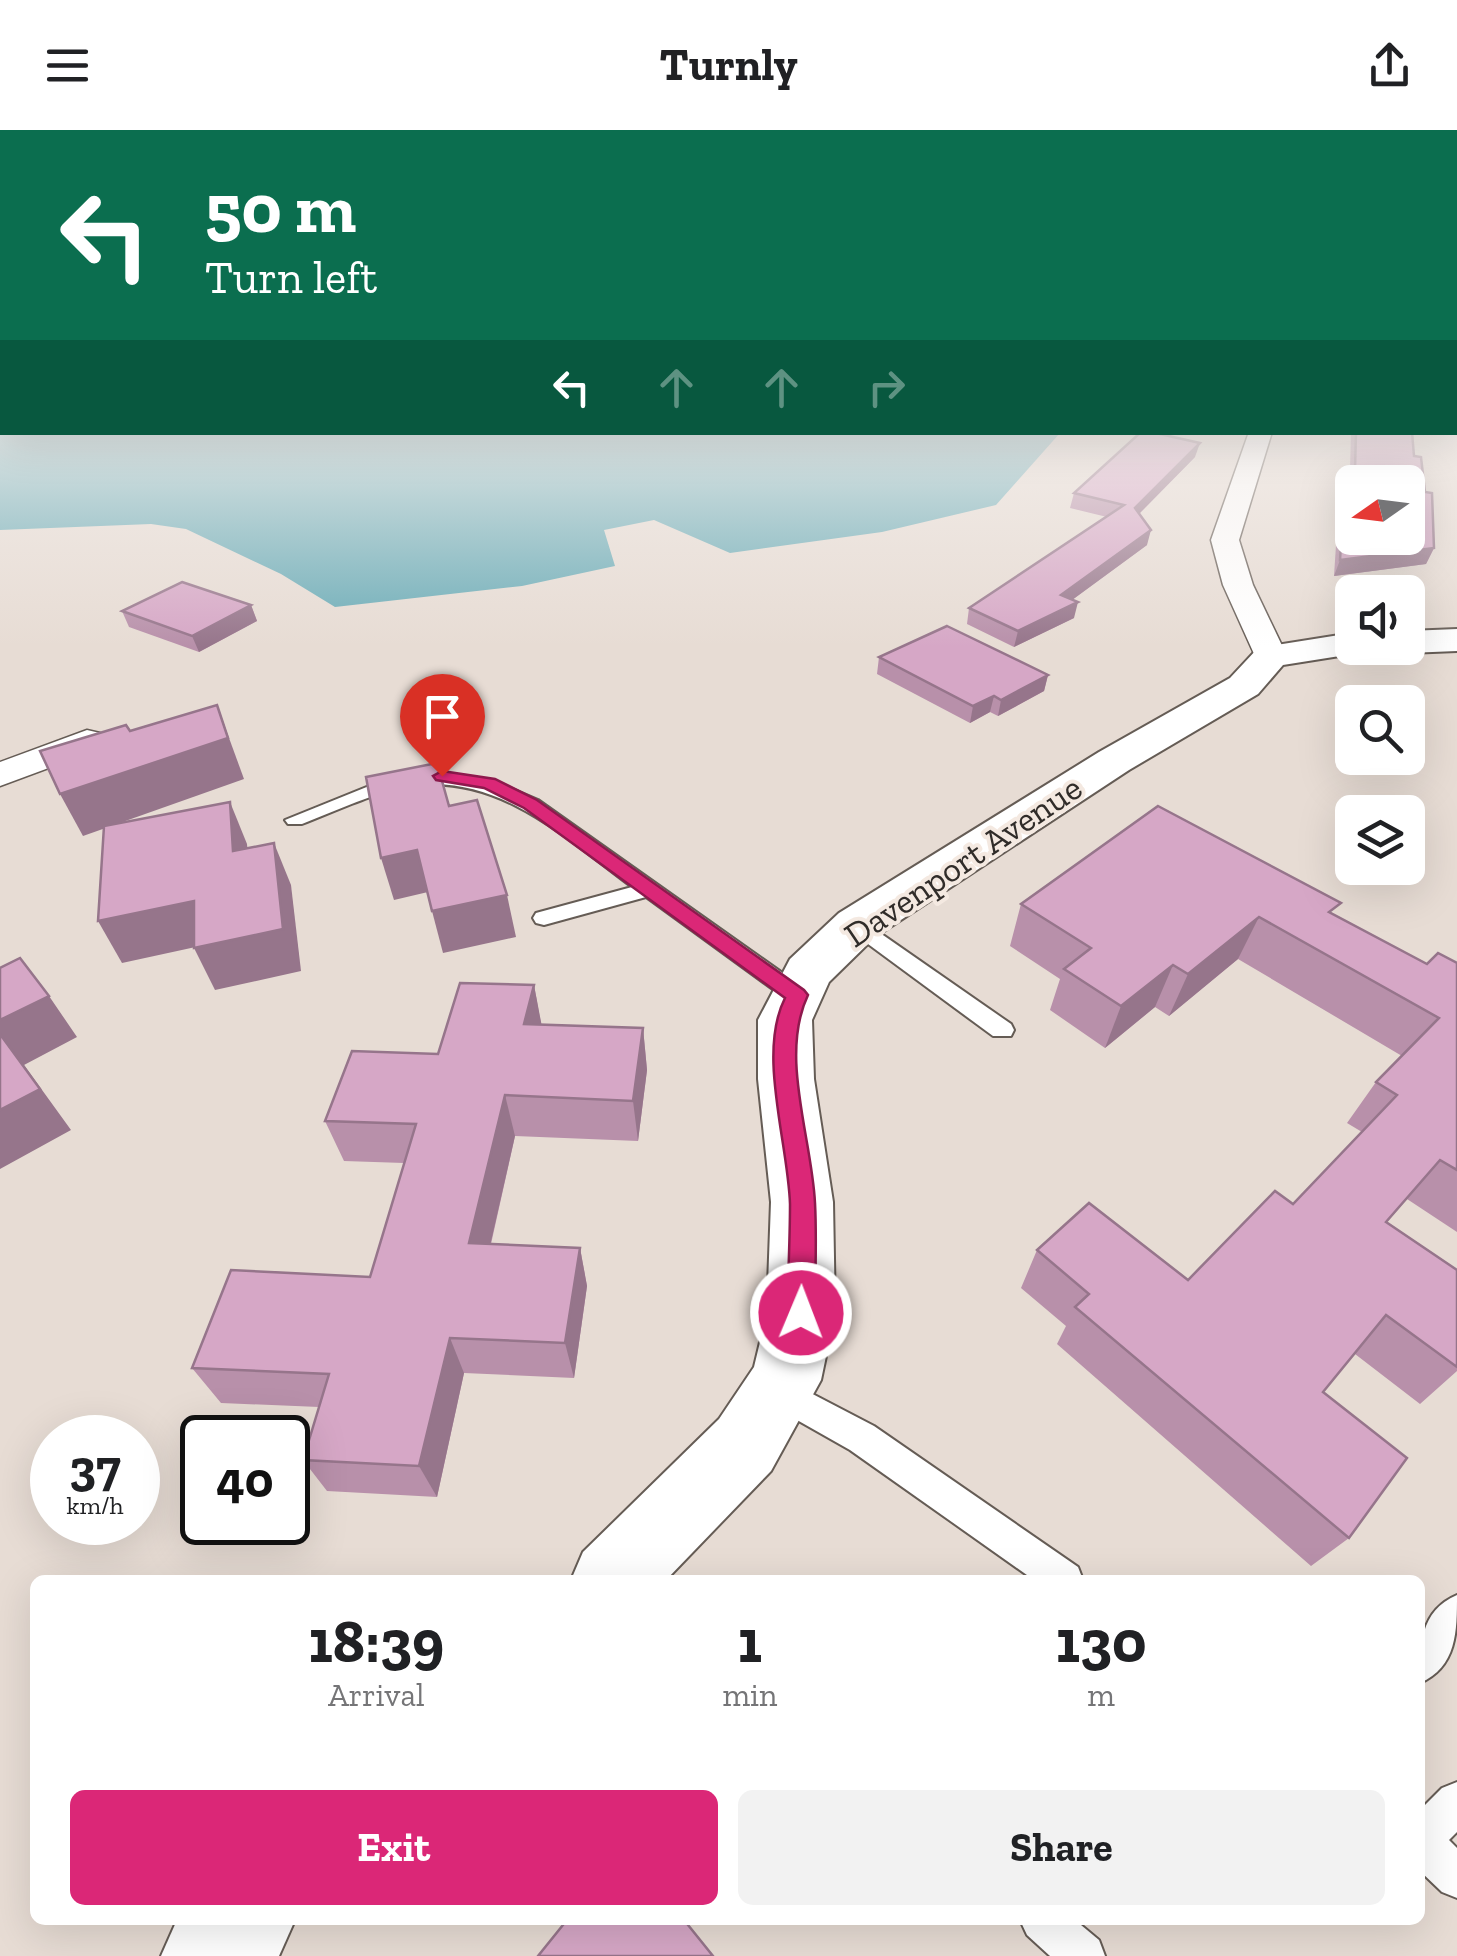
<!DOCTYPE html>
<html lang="en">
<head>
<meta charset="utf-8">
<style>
	:root { --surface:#fff; --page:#f2f2f2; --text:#202124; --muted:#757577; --accent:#db2777 }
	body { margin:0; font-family:"Zilla Slab",serif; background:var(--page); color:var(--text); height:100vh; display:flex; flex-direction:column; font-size:38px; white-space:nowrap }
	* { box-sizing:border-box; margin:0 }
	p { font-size:32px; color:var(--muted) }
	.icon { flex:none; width:55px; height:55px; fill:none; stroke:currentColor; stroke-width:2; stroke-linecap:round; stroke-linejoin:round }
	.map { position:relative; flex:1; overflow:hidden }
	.panel { position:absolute; left:30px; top:1445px; width:1395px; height:350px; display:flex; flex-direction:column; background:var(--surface); border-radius:15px; box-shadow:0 10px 40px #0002 }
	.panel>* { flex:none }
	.banner { position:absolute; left:0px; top:0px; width:1458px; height:305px; box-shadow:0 10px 40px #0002; background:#0b6e4f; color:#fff; overflow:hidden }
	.needle { width:65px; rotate:256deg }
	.fabs { position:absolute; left:1335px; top:335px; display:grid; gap:20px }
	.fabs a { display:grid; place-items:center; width:90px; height:90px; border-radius:15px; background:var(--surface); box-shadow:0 10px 40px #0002; font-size:50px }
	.speed { position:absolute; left:30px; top:1285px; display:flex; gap:20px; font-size:50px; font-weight:700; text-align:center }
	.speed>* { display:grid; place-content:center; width:130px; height:130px; border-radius:50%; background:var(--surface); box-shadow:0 10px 40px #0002; line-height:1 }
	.speed small { font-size:25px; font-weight:400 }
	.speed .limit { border:5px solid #111; border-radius:15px; background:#fff; color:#111 }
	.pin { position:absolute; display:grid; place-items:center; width:85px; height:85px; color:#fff; margin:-102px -42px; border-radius:50% 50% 50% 0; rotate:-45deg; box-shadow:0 0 10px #0007 }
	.pin .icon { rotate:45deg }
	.me { position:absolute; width:110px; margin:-55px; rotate:1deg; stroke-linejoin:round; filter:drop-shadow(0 0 8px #0008) }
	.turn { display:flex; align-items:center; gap:35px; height:210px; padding:0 40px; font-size:45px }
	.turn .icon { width:130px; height:130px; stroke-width:2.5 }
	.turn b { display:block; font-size:70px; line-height:85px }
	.lanes { display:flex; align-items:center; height:95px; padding:0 40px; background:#0003; justify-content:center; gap:50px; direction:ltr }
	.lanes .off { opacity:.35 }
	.eta { display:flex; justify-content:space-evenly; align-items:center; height:170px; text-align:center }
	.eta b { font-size:60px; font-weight:800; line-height:70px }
	.primary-button { display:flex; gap:20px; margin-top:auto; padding:20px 40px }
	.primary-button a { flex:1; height:115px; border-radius:15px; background:var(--accent); color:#fff; font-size:40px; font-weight:800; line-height:115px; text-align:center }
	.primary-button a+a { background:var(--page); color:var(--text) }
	header { display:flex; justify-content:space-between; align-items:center; height:130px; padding:0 40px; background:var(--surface); font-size:45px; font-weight:800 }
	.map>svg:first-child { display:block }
	.water { fill:#6bacb7 }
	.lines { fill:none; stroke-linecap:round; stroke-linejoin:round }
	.service-casing { stroke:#655c55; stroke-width:4 }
	.minor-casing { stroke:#655c55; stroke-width:3 }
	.tertiary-casing { stroke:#655c55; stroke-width:4 }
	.service { fill:#fff; fill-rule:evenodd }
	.minor { fill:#fff; fill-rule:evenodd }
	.tertiary { fill:#fff; fill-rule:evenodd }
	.wall { fill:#b890aa }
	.shaded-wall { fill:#96758b }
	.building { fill:#d6a7c6; stroke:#96758b; stroke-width:2.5; fill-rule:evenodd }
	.route { fill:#db2777; stroke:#8e194d; stroke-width:2.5 }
	.labels { text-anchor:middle; stroke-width:8; stroke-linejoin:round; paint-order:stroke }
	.street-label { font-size:35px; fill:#302c29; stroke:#f4e9e1 }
</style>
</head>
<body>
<header><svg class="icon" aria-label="menu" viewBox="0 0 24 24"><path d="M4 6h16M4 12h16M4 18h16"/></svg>Turnly<svg class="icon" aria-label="share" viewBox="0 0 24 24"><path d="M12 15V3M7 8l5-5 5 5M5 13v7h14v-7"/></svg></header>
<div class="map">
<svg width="1457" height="1826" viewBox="0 0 1457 1826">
	<rect width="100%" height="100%" fill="#e7dcd4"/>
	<!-- water -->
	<path class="water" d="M 0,261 L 2,302 L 1060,303 L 996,375 L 882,402 L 730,423 L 654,390 L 604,400 L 615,436 L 522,456 L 335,477 L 281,444 L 186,399 L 151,394 L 0,400 Z"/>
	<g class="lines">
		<!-- service casing -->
		<g class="service-casing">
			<g id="service">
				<path d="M 438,642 L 503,655 L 538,670 L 805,859 L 809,865 L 805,871 L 789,871 L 646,767 L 544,795 L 536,793 L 533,788 L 536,783 L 632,757 C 567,709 499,643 412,656 C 375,662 338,680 302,694 L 288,694 L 285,690 L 379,652 Z"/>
				<path d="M 857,787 L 1011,894 L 1014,900 L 1011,906 L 993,906 L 849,800 L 846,795 L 849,790 Z"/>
				<path d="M 778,1246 L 874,1296 L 1078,1437 L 1083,1450 L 1034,1450 L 850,1320 L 767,1273 L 762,1262 L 767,1251 Z"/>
				<path d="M 1457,1465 C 1457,1501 1457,1537 1420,1553 C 1420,1517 1419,1481 1457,1465 Z"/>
				<path d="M 1457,1652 L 1457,1702 L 1449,1710 L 1457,1718 L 1457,1768 L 1442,1762 L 1420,1741 L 1420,1680 L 1442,1658 Z"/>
				<path d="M 1020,1790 L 1075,1790 L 1099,1810 L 1105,1826 L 1050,1826 L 1027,1805 Z"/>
			</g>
		</g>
		<!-- minor casing -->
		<g class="minor-casing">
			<g id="minor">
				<path d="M 1249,302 L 1272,302 L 1239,410 L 1253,455 L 1287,526 L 1271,536 L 1255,526 L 1223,455 L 1211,410 Z"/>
				<path d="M 87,600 L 100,603 L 105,611 L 100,619 L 0,656 L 0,632 Z"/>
			</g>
		</g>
		<!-- tertiary casing -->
		<g class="tertiary-casing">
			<g id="tertiary">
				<path d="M 1457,499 L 1457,521 L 1408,523 L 1394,518 L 1408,518 L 1408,501 Z"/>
				<path d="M 1352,503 L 1352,518 L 1368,518 L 1365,522 L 1283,535 L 1258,564 L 1129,640 L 875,807 L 829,852 L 812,890 L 814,949 L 833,1072 L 835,1183 L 821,1250 L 771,1341 L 666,1450 L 571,1450 L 583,1422 L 719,1289 L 754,1237 L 767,1183 L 771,1072 L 758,949 L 758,890 L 790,829 L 839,783 L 1099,622 L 1230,548 L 1258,518 Z"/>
				<path d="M 177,1790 L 295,1790 L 279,1826 L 161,1826 Z"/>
			</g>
		</g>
		<!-- service -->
		<use href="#service" class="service"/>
		<!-- minor -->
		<use href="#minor" class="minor"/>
		<!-- tertiary -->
		<use href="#tertiary" class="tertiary"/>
	</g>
	<!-- wall -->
	<g class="wall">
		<path d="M 1351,302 L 1412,302 L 1414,326 L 1425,362 L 1434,418 L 1426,434 L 1334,446 L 1340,353 L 1346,339 L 1350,340 Z"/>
		<path d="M 1195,327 L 1139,384 L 1147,415 L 1072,470 L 1074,488 L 1014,517 L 967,494 L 969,478 L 1107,387 L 1070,378 L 1074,363 Z"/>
		<path d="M 251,475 L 257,491 L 199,522 L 129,497 L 122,481 Z"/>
		<path d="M 879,527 L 1048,545 L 1044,561 L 998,586 L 990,582 L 970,593 L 877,544 Z"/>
		<path d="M 1021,774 L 1334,785 L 1427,834 L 1457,833 L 1457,1102 L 1407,1069 L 1387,1092 L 1457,1140 L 1457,1241 L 1420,1274 L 1355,1224 L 1323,1262 L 1349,1408 L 1311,1436 L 1057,1214 L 1066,1196 L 1021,1158 L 1037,1120 L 1188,1150 L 1293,1074 L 1362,1002 L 1347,993 L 1376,952 L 1402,926 L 1238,829 L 1169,886 L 1155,877 L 1105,918 L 1050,880 L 1060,849 L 1010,816 Z"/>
		<path d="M 534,855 L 541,894 L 643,898 L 647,940 L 638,1011 L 515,1006 L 491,1114 L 580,1118 L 587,1156 L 574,1248 L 464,1243 L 437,1367 L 327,1361 L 303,1330 L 319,1277 L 221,1273 L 192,1238 L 370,1147 L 404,1033 L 344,1031 L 325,991 L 438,924 Z"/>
	</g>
	<!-- shaded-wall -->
	<g class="shaded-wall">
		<path d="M 1200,313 L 1195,327 L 1131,392 L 1135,378 Z"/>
		<path d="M 1151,400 L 1147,415 L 1057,481 L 1061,465 Z"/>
		<path d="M 1434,418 L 1426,434 L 1334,446 L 1340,430 Z"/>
		<path d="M 1078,472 L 1074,488 L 1014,517 L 1018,501 Z"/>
		<path d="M 251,475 L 257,491 L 199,522 L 192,506 Z"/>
		<path d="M 1048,545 L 1044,561 L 998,586 L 1001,570 Z"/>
		<path d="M 994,566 L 990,582 L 970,593 L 973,576 Z"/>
		<path d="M 217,575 L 244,649 L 83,706 L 60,664 Z"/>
		<path d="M 230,672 L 247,714 L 251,763 L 233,721 Z"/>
		<path d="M 274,713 L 291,755 L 301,841 L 215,860 L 194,818 Z"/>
		<path d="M 417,720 L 428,762 L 394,770 L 381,728 Z"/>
		<path d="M 507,765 L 516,807 L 443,823 L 432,781 Z"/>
		<path d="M 194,771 L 214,813 L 122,833 L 98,791 Z"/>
		<path d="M 1259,787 L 1238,829 L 1169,886 L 1188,844 Z"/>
		<path d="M 1173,835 L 1155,877 L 1105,918 L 1121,876 Z"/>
		<path d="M 534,855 L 542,897 L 524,894 Z"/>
		<path d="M 49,866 L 77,907 L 24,935 L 71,1000 L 0,1039 L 0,890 Z"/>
		<path d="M 643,898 L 647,940 L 638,1011 L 633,971 Z"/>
		<path d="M 505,965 L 515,1006 L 482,1151 L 469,1113 Z"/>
		<path d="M 580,1118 L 587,1156 L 574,1248 L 565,1213 Z"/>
		<path d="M 450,1208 L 464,1243 L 437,1367 L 419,1336 Z"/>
	</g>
	<!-- building -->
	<g class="building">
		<path d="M 1141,302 L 1151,302 L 1200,313 L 1135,378 L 1151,400 L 1061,465 L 1078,472 L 1018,501 L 969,478 L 1124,375 L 1074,363 Z"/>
		<path d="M 1356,302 L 1412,302 L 1414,326 L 1421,327 L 1425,362 L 1432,363 L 1434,418 L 1340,430 L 1346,339 L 1355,340 ZM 1352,352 L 1408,352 L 1408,408 L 1352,408 Z"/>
		<path d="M 182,452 L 251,475 L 192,506 L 122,481 Z"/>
		<path d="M 947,496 L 1048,545 L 1001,570 L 994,566 L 973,576 L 879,527 Z"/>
		<path d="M 217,575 L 228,608 L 60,664 L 40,621 L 126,595 L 130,601 Z"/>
		<path d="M 437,633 L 449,676 L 477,670 L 507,765 L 432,781 L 417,720 L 381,728 L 366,647 Z"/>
		<path d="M 230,672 L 233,721 L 274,713 L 283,799 L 194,818 L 194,771 L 98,791 L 104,696 Z"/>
		<path d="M 1158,676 L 1341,773 L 1329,782 L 1427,834 L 1438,823 L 1457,833 L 1457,1040 L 1440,1030 L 1386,1092 L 1457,1140 L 1457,1237 L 1386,1185 L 1323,1262 L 1407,1328 L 1349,1408 L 1075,1177 L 1089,1164 L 1037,1120 L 1089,1073 L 1188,1150 L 1275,1061 L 1293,1074 L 1397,965 L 1376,952 L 1439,888 L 1259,787 L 1188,844 L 1173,835 L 1121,876 L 1064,839 L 1091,818 L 1021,774 Z"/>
		<path d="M 20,828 L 49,866 L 0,890 L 0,838 Z"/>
		<path d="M 460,853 L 534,855 L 524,894 L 643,898 L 633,971 L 505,965 L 469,1113 L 580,1118 L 565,1213 L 450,1208 L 419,1336 L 303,1330 L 329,1244 L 192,1238 L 231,1140 L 370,1147 L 416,994 L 325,991 L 352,921 L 438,924 Z"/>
		<path d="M 0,904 L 40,959 L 0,980 Z"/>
		<path d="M 567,1790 L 684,1790 L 713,1826 L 538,1826 Z"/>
	</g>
	<!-- sky -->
	<linearGradient id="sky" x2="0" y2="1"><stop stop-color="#76b1d4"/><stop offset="0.5" stop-color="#f4efec"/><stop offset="1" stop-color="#f4efec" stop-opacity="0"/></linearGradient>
	<rect width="1457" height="517" fill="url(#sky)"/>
	<!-- route -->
	<path class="route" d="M 442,641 L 495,649 L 537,670 L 804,860 L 808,865 C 779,926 812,1008 815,1073 C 817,1110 815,1147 815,1183 L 811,1192 L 801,1196 L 791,1192 L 787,1183 C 788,1147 790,1111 790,1074 C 788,1012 757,923 785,868 L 524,678 L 484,658 L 436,650 L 433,646 Z"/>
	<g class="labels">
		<!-- street labels -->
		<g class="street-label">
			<text transform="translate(963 731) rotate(-34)" y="12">Davenport Avenue</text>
		</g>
	</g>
</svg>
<div class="fabs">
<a><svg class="needle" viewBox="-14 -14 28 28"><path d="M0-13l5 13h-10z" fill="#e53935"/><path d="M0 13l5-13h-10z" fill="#757577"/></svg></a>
<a><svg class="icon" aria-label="sound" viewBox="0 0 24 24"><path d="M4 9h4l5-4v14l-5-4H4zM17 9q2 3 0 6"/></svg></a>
<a><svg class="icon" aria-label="search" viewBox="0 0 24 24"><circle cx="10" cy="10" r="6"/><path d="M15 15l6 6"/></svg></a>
<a><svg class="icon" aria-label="layers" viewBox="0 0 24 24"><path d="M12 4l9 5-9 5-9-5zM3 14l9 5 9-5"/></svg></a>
</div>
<div class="speed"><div>37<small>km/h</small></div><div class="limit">40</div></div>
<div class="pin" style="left:442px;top:646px;background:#d93025"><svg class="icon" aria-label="arrive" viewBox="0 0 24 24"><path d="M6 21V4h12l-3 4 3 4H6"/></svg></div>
<svg class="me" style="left:801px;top:1183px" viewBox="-20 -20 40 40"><circle r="17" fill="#db2777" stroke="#fff" stroke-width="3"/><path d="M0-11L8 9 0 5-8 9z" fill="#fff"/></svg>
<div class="banner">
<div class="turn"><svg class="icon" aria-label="left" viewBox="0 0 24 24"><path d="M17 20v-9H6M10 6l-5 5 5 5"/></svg><div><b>50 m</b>Turn left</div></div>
<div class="lanes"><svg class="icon" aria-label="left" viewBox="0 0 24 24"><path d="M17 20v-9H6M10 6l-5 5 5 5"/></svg><svg class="icon off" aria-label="ahead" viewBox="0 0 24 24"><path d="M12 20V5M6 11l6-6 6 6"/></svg><svg class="icon off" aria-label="ahead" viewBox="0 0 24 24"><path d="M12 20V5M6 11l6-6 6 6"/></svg><svg class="icon off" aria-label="right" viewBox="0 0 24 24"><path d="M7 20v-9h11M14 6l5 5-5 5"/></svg></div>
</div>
<section class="panel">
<div class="eta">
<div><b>18:39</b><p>Arrival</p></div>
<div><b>1</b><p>min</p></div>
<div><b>130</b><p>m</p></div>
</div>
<div class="primary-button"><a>Exit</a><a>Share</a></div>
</section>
</div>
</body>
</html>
